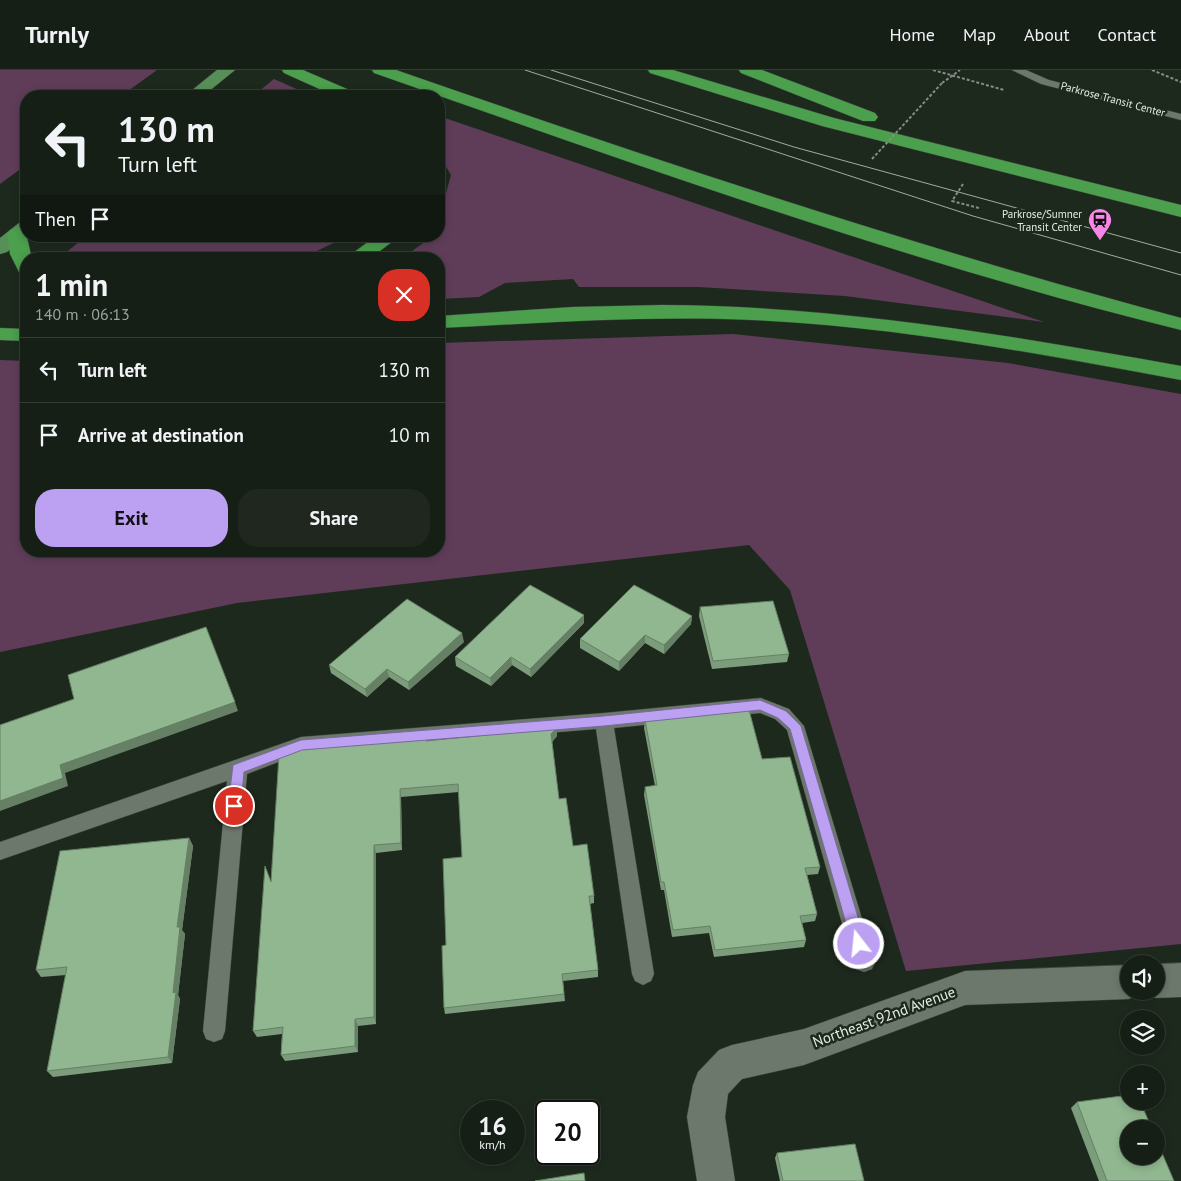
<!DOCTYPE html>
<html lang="en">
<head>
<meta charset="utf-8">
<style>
	:root { --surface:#161f16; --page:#1f271f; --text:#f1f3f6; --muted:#9ea2a1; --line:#353d35; --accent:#bca0f2 }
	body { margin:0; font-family:"PT Sans",sans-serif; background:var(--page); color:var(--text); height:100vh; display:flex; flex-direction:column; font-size:19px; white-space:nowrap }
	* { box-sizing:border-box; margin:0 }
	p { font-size:16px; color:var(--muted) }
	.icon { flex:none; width:28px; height:28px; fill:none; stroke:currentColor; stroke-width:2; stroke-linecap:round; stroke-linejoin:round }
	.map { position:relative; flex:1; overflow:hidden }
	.side { position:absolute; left:20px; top:182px; width:425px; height:305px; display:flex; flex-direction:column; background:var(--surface); border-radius:20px; box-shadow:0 2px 8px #0003,0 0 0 1px var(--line) }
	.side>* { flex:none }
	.banner { position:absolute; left:20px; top:20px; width:425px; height:152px; border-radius:20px; box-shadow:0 2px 8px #0003,0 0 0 1px var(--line); background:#161f16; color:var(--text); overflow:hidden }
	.fabs { position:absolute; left:1120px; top:885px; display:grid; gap:10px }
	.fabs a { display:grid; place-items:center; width:45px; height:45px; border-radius:50%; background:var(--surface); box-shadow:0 2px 8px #0003,0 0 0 1px var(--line); font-size:25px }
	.speed { position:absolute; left:460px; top:1030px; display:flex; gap:10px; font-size:25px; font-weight:700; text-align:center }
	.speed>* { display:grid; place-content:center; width:65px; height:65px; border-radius:50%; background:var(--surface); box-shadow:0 2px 8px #0003,0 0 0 1px var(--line); line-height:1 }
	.speed small { font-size:12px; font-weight:400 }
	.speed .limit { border:2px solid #111; border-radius:8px; background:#fff; color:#111 }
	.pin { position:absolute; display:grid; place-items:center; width:42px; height:42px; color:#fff; margin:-21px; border:2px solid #fff; border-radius:50%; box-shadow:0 1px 5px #0007 }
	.me { position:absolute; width:55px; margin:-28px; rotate:344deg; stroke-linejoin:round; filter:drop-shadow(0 0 4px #0008) }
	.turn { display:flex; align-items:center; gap:18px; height:105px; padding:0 15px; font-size:22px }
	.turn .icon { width:65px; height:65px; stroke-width:2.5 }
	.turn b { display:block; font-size:35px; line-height:42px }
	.then { display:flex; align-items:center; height:48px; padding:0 15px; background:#0003; gap:10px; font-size:19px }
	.round { display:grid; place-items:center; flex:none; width:52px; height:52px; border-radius:20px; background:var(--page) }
	.summary { display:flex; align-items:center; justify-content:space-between; height:85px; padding:0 15px }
	h1 { font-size:30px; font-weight:700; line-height:38px }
	.cta { display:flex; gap:10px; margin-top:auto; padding:10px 15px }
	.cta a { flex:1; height:58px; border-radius:20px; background:var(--accent); color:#111; font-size:20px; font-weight:700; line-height:58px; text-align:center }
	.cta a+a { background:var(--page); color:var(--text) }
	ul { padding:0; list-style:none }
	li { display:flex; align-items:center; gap:15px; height:65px; padding:0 15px; border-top:1px solid var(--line) }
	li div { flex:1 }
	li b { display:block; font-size:19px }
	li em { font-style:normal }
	header { display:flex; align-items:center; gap:30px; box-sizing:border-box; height:70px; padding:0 25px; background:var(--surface); border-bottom:1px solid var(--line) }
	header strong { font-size:24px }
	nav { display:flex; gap:28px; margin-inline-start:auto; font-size:18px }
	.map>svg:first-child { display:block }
	.green { fill:#5f3d59 }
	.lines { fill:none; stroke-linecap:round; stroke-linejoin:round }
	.lane-casing { stroke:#3d463d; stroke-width:1 }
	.street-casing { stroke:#3d463d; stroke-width:1 }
	.primary-casing { stroke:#3d463d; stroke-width:1 }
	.highway-casing { stroke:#3d463d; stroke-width:1 }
	.path { stroke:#858e84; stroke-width:2; stroke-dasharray:3 2; stroke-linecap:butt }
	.lane { fill:#6b786b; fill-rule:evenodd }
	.street { fill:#6b786b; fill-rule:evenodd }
	.primary { fill:#588f59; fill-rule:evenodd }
	.highway { fill:#4b9f4d; fill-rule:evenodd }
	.tram { stroke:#a2aba2; stroke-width:1 }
	.path-bridge { stroke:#858e84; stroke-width:2; stroke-dasharray:3 2; stroke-linecap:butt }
	.wall { fill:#7c9d7b }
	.shaded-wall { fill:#658064 }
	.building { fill:#90b78f; stroke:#658064 }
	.route { fill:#bca0f2; stroke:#7a689d }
	.labels { text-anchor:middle; stroke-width:5; stroke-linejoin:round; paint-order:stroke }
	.far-street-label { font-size:11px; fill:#e5ece4; stroke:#1e291e }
	.far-poi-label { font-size:11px; fill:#e5ece4; stroke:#1e291e; text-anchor:end }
	.near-street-label { font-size:15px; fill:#e5ece4; stroke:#1e291e }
</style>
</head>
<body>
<header>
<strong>Turnly</strong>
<nav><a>Home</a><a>Map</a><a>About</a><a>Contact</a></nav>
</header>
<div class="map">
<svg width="1181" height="1111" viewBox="0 0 1181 1111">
	<rect width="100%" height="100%" fill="#1e291e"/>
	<!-- green -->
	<g class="green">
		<path d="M 0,0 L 157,0 L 121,26 L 26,26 L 26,95 L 0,114 Z"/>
		<path d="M 274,9 L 312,26 L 253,26 Z"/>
		<path d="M 439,46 L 1044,252 L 845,226 L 699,217 L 579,217 L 573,209 L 505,213 L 479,227 L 439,229 L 439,189 L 401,189 L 433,166 L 439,166 L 439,148 L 451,105 L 439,85 Z"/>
		<path d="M 86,166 L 348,166 L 300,189 L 71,189 L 68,181 Z"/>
		<path d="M 733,264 L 1008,293 L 1181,324 L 1181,874 L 906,901 L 790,520 L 749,475 L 237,533 L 0,582 L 0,290 L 26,291 L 26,481 L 439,481 L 439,273 Z"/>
	</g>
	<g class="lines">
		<!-- lane casing -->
		<g class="lane-casing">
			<g id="lane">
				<path d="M 1012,0 L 1026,0 L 1049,10 L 1181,44 L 1181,50 L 1041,14 Z"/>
				<path d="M 761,628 L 789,639 L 804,656 L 875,892 L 872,899 L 864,902 L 856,899 L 853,892 L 787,660 L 775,649 L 760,643 L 614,658 L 654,904 L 651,911 L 643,915 L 635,911 L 632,904 L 596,659 L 302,683 L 247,704 L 225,961 L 222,969 L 214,972 L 206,969 L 203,961 L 227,711 L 0,790 L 0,772 L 301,667 L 604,643 Z"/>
			</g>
		</g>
		<!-- street casing -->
		<g class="street-casing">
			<g id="street">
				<path d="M 1181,893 L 1181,927 L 1156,928 L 1144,923 L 1156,921 L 1156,894 Z"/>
				<path d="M 1129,895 L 1129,921 L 1142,921 L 1129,929 L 965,935 L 804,995 L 742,1009 L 728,1024 L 725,1047 L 735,1111 L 697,1111 L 687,1047 L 693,1015 L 698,1002 L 719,980 L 732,975 L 804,959 L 965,901 Z"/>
			</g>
		</g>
		<!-- primary casing -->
		<g class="primary-casing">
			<g id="primary">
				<path d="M 217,0 L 235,0 L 203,26 L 185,26 Z"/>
				<path d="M 26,151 L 26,166 L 7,182 L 0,184 L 0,168 L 19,153 Z"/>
			</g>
		</g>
		<!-- highway casing -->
		<g class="highway-casing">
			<g id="highway">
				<path d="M 282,0 L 303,0 L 354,22 L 356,26 L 335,26 L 284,3 Z"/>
				<path d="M 372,0 L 396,0 C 655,90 915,177 1181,248 L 1181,260 C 907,192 640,96 374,3 Z"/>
				<path d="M 648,0 L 673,0 L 834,48 L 1181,135 L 1181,147 L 822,56 L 650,3 Z"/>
				<path d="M 739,0 L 762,0 L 875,43 L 878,47 L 875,51 L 863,51 L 741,3 Z"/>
				<path d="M 17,158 L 24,160 L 26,163 L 32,189 L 26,189 L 26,204 L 19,202 L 10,184 L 7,164 L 10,160 Z"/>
				<path d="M 376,166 L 400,166 L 369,189 L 345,189 Z"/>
				<path d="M 662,235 C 840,236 1007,265 1181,296 L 1181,310 C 1039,284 896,256 752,250 C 647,245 543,253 439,258 L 439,246 L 573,237 Z"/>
				<path d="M 0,258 L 26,259 L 26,271 L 0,270 Z"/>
			</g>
		</g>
		<!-- path -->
		<g class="path">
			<path d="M 933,0 L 1004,20"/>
			<path d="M 1152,0 L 1181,12"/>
			<path d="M 942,13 L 960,0"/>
			<path d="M 963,114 L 952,131 L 979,138"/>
		</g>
		<!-- lane -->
		<use href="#lane" class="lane"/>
		<!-- street -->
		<use href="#street" class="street"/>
		<!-- primary -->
		<use href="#primary" class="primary"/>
		<!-- highway -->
		<use href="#highway" class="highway"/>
		<!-- tram -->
		<g class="tram">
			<path d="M 525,0 L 973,146 L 1181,205"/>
			<path d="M 551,0 L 794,77 L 1181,183"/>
		</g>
		<!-- path-bridge -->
		<path class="path-bridge" d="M 872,89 L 942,13"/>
	</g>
	<!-- wall -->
	<g class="wall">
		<path d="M 700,537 L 789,584 L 787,592 L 712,599 L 699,546 Z"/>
		<path d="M 692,546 L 691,554 L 664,584 L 645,573 L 619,601 L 580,578 L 580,569 Z"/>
		<path d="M 584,553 L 531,607 L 512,595 L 491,616 L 456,596 L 455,587 Z"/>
		<path d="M 464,572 L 409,620 L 389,607 L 367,627 L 331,603 L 329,595 Z"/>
		<path d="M 645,650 L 762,689 L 820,797 L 818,804 L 807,805 L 817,844 L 815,851 L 802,853 L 806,870 L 804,877 L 714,887 L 709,863 L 672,867 L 664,820 L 661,820 L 644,725 L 645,717 L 655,716 L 644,658 Z"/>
		<path d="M 557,666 L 552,672 L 559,729 L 573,776 L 594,826 L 594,833 L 590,834 L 598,900 L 598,907 L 563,911 L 565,931 L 445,944 L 444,938 L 446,875 L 462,787 L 459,722 L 401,727 L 402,780 L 376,783 L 376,954 L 358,956 L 358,982 L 285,991 L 281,985 L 282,964 L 257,967 L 253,961 L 271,811 L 430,670 Z"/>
		<path d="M 189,768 L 193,776 L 182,860 L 185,864 L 178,925 L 180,929 L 172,993 L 53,1007 L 47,1001 L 66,905 L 41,907 L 36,900 Z"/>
		<path d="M 1077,1032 L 1174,1111 L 1099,1111 L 1071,1038 Z"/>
		<path d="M 777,1083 L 864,1111 L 780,1111 L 775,1088 Z"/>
	</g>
	<!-- shaded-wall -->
	<g class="shaded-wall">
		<path d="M 584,545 L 584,553 L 531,607 L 530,599 Z"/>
		<path d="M 692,546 L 691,554 L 664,584 L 664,575 Z"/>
		<path d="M 462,563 L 464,572 L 409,620 L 408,612 Z"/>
		<path d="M 645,565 L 645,573 L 619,601 L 619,592 Z"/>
		<path d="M 511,587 L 512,595 L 491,616 L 490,608 Z"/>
		<path d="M 387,599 L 389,607 L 367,627 L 365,619 Z"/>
		<path d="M 235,632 L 238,641 L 65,703 L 68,716 L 0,741 L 0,731 L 60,695 Z"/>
		<path d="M 557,658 L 557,666 L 552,672 L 551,664 Z"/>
		<path d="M 400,719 L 401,727 L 402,780 L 401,773 Z"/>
		<path d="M 189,768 L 193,776 L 182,860 L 185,864 L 178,925 L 180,929 L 172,993 L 168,987 L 177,857 Z"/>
		<path d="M 374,775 L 376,783 L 376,954 L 374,947 Z"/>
		<path d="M 355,949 L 358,956 L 358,982 L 355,976 Z"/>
	</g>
	<!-- building -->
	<g class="building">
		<path d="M 530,515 L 584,545 L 530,599 L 511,587 L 490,608 L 455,587 Z"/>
		<path d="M 634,515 L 692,546 L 664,575 L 645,565 L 619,592 L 580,569 Z"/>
		<path d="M 407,529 L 462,563 L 408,612 L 387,599 L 365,619 L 329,595 Z"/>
		<path d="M 773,531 L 789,584 L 713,591 L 700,537 Z"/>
		<path d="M 206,557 L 235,632 L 60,695 L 63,708 L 0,731 L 0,655 L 74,629 L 68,605 Z"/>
		<path d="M 749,640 L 762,689 L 790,687 L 820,797 L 805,798 L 817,844 L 800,846 L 806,870 L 715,880 L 710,856 L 673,860 L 664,812 L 661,812 L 645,717 L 657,715 L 645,650 Z"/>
		<path d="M 557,658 L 551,664 L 559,729 L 566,728 L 573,776 L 587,774 L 594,826 L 589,826 L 598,900 L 562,904 L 564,924 L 444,938 L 442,876 L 446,875 L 443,789 L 462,787 L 458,714 L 400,719 L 401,773 L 374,775 L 374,947 L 355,949 L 355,976 L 281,985 L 283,957 L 253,961 L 265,796 L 271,812 L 279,685 L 290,680 L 430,667 L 426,671 Z"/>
		<path d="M 189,768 L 177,857 L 180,857 L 173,923 L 176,922 L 168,987 L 47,1001 L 67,897 L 36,900 L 60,781 Z"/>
		<path d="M 1129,1025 L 1129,1031 L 1140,1031 L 1152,1059 L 1129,1059 L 1129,1086 L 1156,1086 L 1156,1069 L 1174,1111 L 1107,1111 L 1077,1032 Z"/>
		<path d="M 855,1074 L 864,1111 L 783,1111 L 777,1083 Z"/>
		<path d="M 584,1103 L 585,1111 L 535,1111 Z"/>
	</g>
	<!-- route -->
	<path class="route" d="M 760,630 L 786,641 L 801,656 L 866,874 L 864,879 L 859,880 L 854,879 L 852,874 L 790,659 L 778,648 L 760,640 L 604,656 L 302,680 L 244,702 L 241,736 L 234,742 L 228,736 L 233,695 L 301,670 L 604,646 Z"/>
	<!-- icons -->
	<defs>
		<g id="station-pin" transform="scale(1.25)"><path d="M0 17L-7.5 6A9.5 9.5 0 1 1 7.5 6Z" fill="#f987e8" stroke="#1e291e"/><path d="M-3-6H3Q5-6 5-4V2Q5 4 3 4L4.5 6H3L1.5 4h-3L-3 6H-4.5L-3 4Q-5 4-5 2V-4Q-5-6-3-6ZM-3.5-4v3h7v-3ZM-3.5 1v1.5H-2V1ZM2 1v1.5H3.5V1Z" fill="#111"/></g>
	</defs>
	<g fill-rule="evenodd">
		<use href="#station-pin" x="1100" y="150"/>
	</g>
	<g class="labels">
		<!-- far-street labels -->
		<g class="far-street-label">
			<text transform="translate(1113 29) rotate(15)" y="4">Parkrose Transit Center</text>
		</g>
		<!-- far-poi labels -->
		<g class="far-poi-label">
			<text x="1082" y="148">Parkrose/Sumner<tspan x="1082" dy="13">Transit Center</tspan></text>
		</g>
		<!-- near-street labels -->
		<g class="near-street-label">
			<text transform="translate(884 947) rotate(-20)" y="5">Northeast 92nd Avenue</text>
		</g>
	</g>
</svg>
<div class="fabs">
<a><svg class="icon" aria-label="sound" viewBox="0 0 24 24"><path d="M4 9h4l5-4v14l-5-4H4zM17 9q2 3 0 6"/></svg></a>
<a><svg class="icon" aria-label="layers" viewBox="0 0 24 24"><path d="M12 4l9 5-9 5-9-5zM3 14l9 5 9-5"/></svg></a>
<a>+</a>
<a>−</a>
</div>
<div class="speed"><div>16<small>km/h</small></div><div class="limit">20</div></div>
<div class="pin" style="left:234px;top:736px;background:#d93025"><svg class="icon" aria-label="arrive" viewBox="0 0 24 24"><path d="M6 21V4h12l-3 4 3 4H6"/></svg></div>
<svg class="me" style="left:859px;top:874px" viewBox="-20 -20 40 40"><circle r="17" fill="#bca0f2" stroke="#fff" stroke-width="3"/><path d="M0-11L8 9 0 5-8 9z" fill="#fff"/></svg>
<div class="banner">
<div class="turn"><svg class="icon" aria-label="left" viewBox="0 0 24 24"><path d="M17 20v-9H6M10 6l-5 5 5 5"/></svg><div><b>130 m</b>Turn left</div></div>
<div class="then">Then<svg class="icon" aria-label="arrive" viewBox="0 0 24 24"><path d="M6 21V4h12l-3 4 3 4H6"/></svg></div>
</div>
<section class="side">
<div class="summary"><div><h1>1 min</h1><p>140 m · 06:13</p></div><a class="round" style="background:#d93025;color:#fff"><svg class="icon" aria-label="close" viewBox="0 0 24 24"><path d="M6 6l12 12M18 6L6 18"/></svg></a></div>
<ul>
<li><svg class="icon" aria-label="left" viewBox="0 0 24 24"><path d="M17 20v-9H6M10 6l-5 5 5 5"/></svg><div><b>Turn left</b></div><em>130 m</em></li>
<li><svg class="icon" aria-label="arrive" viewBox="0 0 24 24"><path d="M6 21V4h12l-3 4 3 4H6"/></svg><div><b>Arrive at destination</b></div><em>10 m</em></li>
</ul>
<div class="cta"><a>Exit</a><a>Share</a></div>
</section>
</div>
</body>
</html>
